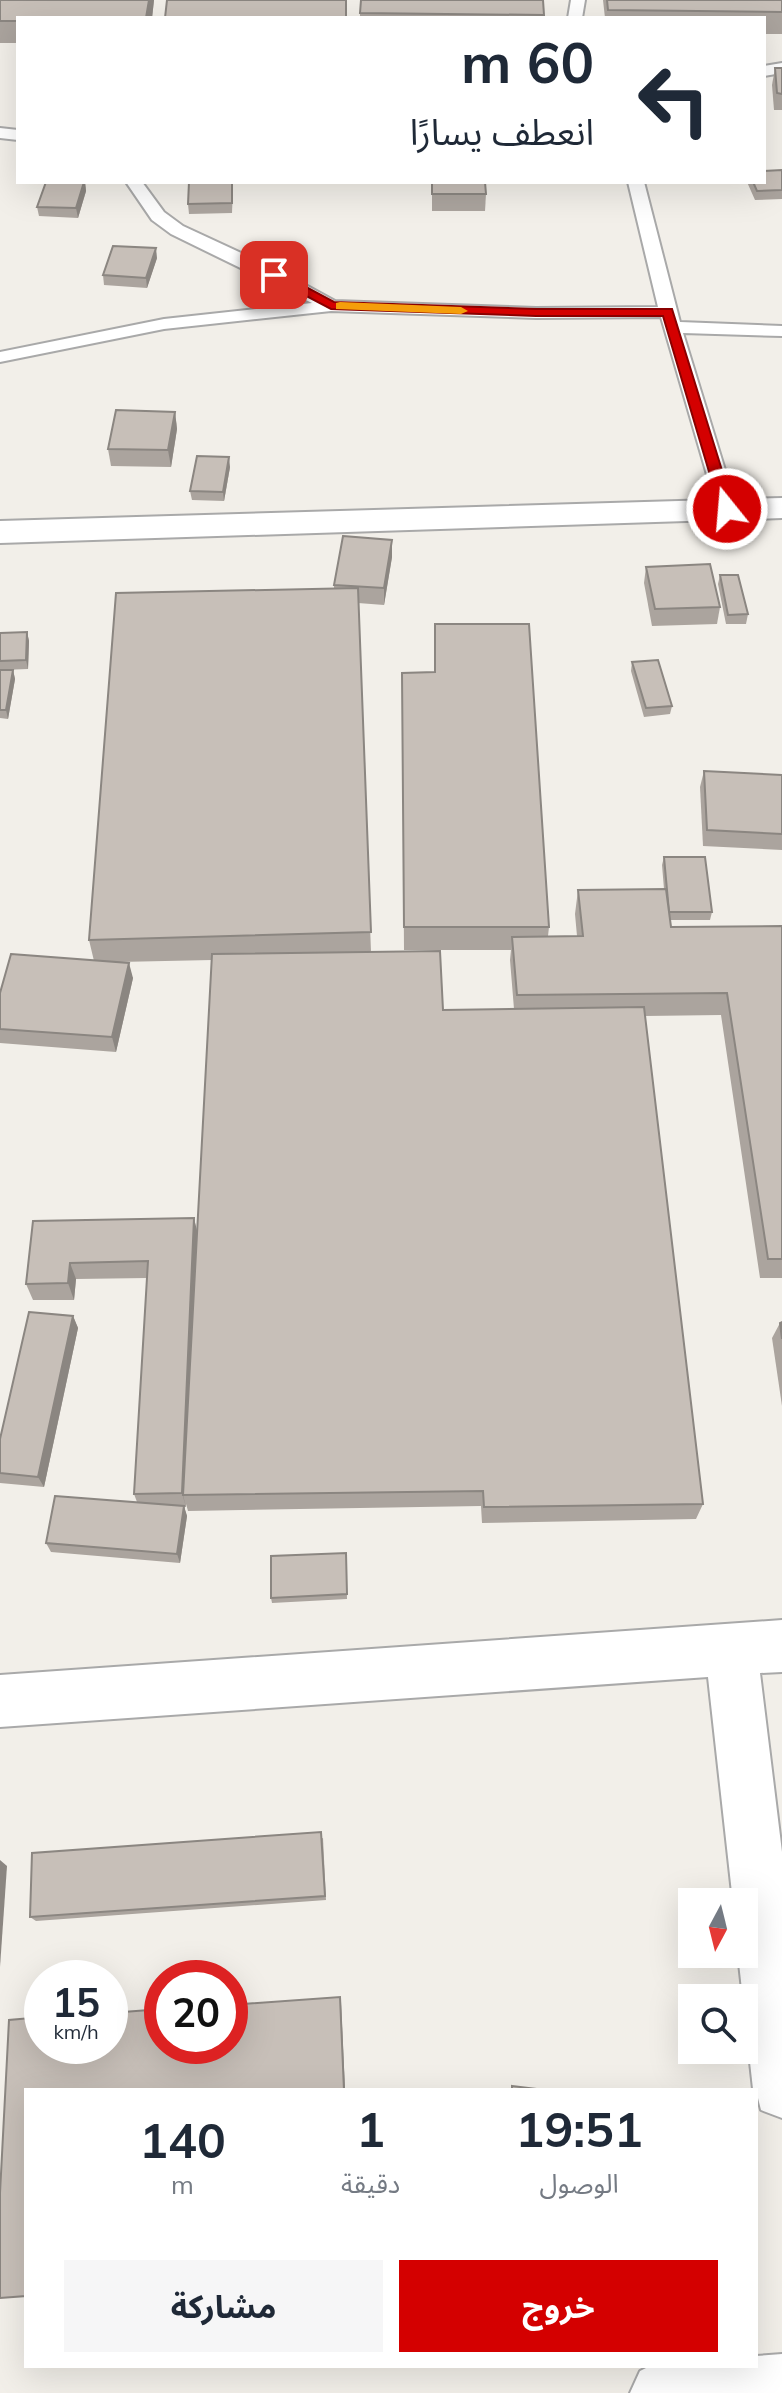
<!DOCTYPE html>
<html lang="ar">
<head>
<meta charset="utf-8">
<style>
	:root { --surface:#fff; --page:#f6f6f7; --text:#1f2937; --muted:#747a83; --accent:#d40000 }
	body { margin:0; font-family:Mulish,"Noto Sans Arabic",sans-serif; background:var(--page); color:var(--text); direction:rtl; height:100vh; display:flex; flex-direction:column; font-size:30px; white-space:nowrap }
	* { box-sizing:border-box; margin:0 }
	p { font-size:26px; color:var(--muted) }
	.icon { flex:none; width:44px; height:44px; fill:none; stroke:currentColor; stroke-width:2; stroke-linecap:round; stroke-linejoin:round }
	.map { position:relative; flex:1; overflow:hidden; direction:ltr }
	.panel { position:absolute; left:24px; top:2088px; width:734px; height:280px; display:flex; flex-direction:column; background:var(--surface); border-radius:0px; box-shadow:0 8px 32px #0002; direction:rtl }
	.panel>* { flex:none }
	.top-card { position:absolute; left:16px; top:16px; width:750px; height:168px; border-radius:0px; box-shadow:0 8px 32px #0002; direction:rtl; background:#fff; color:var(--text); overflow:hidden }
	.needle { width:52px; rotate:187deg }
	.controls { position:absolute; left:678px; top:1888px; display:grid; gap:16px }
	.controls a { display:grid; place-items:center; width:80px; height:80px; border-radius:0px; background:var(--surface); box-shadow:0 8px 32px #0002; font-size:40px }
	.speed { position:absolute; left:24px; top:1960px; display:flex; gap:16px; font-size:40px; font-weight:700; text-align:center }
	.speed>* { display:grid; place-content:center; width:104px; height:104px; border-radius:50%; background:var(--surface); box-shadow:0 8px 32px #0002; line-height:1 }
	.speed small { font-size:20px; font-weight:400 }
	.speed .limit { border:12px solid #d22; background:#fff; color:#111 }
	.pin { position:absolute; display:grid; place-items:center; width:68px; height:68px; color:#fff; margin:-34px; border-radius:16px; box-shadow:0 4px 12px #0006 }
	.me { position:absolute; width:88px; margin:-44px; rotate:343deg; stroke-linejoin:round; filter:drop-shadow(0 0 6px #0008) }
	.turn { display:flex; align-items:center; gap:28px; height:168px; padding:0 40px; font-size:36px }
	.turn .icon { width:104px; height:104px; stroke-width:2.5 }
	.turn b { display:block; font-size:56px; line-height:68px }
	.eta { display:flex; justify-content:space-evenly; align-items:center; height:136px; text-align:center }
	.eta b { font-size:48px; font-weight:700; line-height:56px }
	.primary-button { display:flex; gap:16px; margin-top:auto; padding:16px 40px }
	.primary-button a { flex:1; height:92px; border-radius:0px; background:var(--accent); color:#fff; font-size:32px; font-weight:700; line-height:92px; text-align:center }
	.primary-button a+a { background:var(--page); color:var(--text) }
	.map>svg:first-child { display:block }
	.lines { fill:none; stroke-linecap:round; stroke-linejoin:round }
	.service-casing { stroke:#a9a9a9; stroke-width:4 }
	.minor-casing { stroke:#a9a9a9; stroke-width:4 }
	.service { fill:#fff; fill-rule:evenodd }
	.minor { fill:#fff; fill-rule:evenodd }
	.wall { fill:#aba49e }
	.shaded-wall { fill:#8b8681 }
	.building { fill:#c7bfb8; stroke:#8b8681; stroke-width:2 }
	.route { fill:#d40000; stroke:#8a0000; stroke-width:2 }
	.slow { fill:#f59e0b }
</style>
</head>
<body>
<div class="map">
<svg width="782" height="2393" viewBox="0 0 782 2393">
	<rect width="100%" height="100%" fill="#f2efe9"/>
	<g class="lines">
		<!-- service casing -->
		<g class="service-casing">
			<g id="service">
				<path d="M 571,0 L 585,0 L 582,18 L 568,18 Z"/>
				<path d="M 782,63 L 782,73 L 764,76 L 764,66 Z"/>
				<path d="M 0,128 L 18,130 L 18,140 L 0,138 Z"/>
				<path d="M 126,182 L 142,182 L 164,212 L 183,226 L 280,271 L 335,301 L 536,308 L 658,307 L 628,182 L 644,182 L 680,322 L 782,326 L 782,336 L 683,333 L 737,509 L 727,515 L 717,509 L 661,317 L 536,318 L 331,311 L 164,329 L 0,362 L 0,352 L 164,319 L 312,303 L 171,234 L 152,220 Z"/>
			</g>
		</g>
		<!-- minor casing -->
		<g class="minor-casing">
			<g id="minor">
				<path d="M 782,498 L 782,518 L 0,543 L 0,521 Z"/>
				<path d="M 782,1620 L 782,1672 L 760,1673 L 782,1852 L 782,2118 L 761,2110 L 756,2090 L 753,2089 L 738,1954 L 744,1954 L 744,1902 L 733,1902 L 708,1677 L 0,1727 L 0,1675 Z"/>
				<path d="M 782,2354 L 782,2393 L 630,2393 L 640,2371 L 650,2366 L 756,2366 L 756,2356 Z"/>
			</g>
		</g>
		<!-- service -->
		<use href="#service" class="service"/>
		<!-- minor -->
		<use href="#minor" class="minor"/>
	</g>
	<!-- wall -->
	<g class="wall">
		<path d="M 0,0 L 154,0 L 152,18 L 18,18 L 18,43 L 0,43 Z"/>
		<path d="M 347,0 L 347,18 L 165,18 Z"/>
		<path d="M 543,0 L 544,18 L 360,18 L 360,13 Z"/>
		<path d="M 603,0 L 782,0 L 782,34 L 764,34 L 764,18 L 605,18 Z"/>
		<path d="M 775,68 L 782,68 L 782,110 L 774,110 L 772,85 Z"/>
		<path d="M 782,170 L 782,199 L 755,200 L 747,182 L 764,182 Z"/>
		<path d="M 85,182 L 86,191 L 78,218 L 39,216 L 37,207 Z"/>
		<path d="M 432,182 L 486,194 L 485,211 L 432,211 Z"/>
		<path d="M 233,187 L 232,213 L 189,214 L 188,204 Z"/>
		<path d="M 157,258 L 147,288 L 104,285 L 103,275 Z"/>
		<path d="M 175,412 L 177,429 L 171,467 L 111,466 L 108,449 Z"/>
		<path d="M 230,467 L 224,501 L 192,500 L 190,491 Z"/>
		<path d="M 392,540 L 392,557 L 384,605 L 358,603 L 371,952 L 443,1010 L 514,1009 L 510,960 L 511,950 L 404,950 L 402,673 L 434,672 L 435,624 L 549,927 L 548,936 L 577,936 L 575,914 L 578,890 L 664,889 L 662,865 L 664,857 L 712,912 L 710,920 L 670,920 L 671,927 L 782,926 L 782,1278 L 760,1278 L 721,1015 L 645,1016 L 703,1504 L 696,1519 L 482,1523 L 481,1506 L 188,1511 L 186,1504 L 186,1507 L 184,1507 L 187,1516 L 180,1563 L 51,1552 L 46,1543 L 137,1502 L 134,1494 L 147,1278 L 76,1279 L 74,1300 L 33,1300 L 26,1284 L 33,1221 L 194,1218 L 197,1233 L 212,960 L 118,962 L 133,978 L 116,1052 L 0,1043 L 0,993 L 94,961 L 89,940 L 334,589 L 334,585 Z"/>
		<path d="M 646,567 L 720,607 L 717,624 L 652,626 L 644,583 Z"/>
		<path d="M 720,575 L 748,614 L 746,624 L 726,624 L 718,584 Z"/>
		<path d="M 27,632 L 29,641 L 28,669 L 2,670 L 13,670 L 15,679 L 8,719 L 0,718 L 0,633 Z"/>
		<path d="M 632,662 L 672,706 L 670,714 L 644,717 L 631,671 Z"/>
		<path d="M 704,771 L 782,775 L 782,850 L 703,846 L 700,787 Z"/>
		<path d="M 73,1316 L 78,1328 L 44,1487 L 0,1483 L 0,1439 Z"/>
		<path d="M 782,1322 L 782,1406 L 772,1338 L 780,1323 Z"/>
		<path d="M 346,1553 L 347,1599 L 272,1603 L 271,1598 Z"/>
		<path d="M 323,1838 L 326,1900 L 36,1921 L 30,1917 Z"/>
	</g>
	<!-- shaded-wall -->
	<g class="shaded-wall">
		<path d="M 149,0 L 154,0 L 152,18 L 146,18 Z"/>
		<path d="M 85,182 L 86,191 L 78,218 L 76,208 Z"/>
		<path d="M 156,248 L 157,258 L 147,288 L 146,278 Z"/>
		<path d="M 175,412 L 177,429 L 171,467 L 168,450 Z"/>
		<path d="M 229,457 L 230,467 L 224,501 L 223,492 Z"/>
		<path d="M 392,540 L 392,557 L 384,605 L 384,588 Z"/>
		<path d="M 27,632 L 29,641 L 28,669 L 26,660 Z"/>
		<path d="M 13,670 L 15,679 L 8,719 L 6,710 Z"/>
		<path d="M 129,963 L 133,978 L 116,1052 L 112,1037 Z"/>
		<path d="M 194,1218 L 198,1235 L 183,1495 L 186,1507 L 182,1493 Z"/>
		<path d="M 70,1263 L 76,1279 L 74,1300 L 68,1283 Z"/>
		<path d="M 73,1316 L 78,1328 L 44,1487 L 38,1477 Z"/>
		<path d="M 184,1506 L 187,1516 L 180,1563 L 177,1554 Z"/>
		<path d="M 0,1860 L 7,1866 L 0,1967 Z"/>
		<path d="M 340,1997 L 341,2002 L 345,2090 L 344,2090 Z"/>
	</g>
	<!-- building -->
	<g class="building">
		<path d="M 0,0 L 149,0 L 146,18 L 18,18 L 18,21 L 0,21 Z"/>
		<path d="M 167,0 L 346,0 L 346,17 L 165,18 Z"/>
		<path d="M 361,0 L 543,0 L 544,15 L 360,13 Z"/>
		<path d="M 607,0 L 782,0 L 782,12 L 608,10 Z"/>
		<path d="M 775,68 L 782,68 L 782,94 L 777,93 Z"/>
		<path d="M 782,170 L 782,190 L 757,191 L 753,182 L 764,182 L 764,171 Z"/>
		<path d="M 46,182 L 84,182 L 76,208 L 37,207 Z"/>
		<path d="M 189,182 L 232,182 L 232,203 L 188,204 Z"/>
		<path d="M 432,182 L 485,182 L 486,194 L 432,194 Z"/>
		<path d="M 113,246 L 156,248 L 146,278 L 103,275 Z"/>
		<path d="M 116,410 L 175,412 L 168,450 L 108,449 Z"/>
		<path d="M 197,456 L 229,457 L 223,492 L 190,491 Z"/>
		<path d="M 343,536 L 392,540 L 384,588 L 334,585 Z"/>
		<path d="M 710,564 L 720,607 L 655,609 L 646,567 Z"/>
		<path d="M 720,575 L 738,575 L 748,614 L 728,615 Z"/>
		<path d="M 358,588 L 371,932 L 89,940 L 116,593 Z"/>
		<path d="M 435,624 L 529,624 L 549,927 L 404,927 L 402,673 L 435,672 Z"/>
		<path d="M 27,632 L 26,660 L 0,661 L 0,633 Z"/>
		<path d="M 658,660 L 672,706 L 646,708 L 632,662 Z"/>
		<path d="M 0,670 L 13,670 L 6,710 L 0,710 Z"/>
		<path d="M 704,771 L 782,775 L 782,834 L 707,830 Z"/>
		<path d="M 664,857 L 705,857 L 712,912 L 669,912 Z"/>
		<path d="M 666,889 L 671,927 L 782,926 L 782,1259 L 768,1259 L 727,993 L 517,995 L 512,937 L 583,936 L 578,890 Z"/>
		<path d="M 440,951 L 443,1010 L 644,1007 L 703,1504 L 484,1507 L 483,1491 L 183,1495 L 212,954 Z"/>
		<path d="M 11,954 L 129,963 L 112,1037 L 0,1029 L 0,993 Z"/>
		<path d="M 194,1218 L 182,1493 L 134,1494 L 148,1261 L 70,1263 L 68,1283 L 26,1284 L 33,1221 Z"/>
		<path d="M 29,1312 L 73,1316 L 38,1477 L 0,1473 L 0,1439 Z"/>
		<path d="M 782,1322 L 782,1339 L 780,1323 Z"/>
		<path d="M 55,1496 L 184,1506 L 177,1554 L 46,1543 Z"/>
		<path d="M 346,1553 L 347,1594 L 271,1598 L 271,1556 Z"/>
		<path d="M 321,1832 L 325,1896 L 30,1917 L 32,1853 Z"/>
		<path d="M 340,1997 L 344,2090 L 26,2090 L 26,2296 L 0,2298 L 0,2193 L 9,2020 L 42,2017 L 42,2046 L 110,2046 L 110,2013 L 162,2009 L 162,2046 L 230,2046 L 230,2005 Z"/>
		<path d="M 512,2086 L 545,2090 L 512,2090 Z"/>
	</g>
	<!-- route -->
	<path class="route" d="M 270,272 L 278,272 L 334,302 L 536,309 L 672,309 L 734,509 L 727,514 L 720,509 L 663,316 L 536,316 L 331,309 L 270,277 Z"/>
	<!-- slow -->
	<path class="slow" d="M 340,302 L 461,307 L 468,311 L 461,314 L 336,309 L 336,303 Z"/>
</svg>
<div class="controls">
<a><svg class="needle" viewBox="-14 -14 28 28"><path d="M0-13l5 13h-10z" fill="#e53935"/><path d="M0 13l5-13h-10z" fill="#747a83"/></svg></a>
<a><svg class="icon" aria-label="search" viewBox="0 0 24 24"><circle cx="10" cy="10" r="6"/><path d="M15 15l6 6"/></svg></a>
</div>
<div class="speed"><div>15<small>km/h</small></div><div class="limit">20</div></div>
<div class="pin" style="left:274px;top:275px;background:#d93025"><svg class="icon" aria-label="arrive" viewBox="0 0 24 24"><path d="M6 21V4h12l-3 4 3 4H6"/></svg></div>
<svg class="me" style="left:727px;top:509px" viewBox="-20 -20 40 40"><circle r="17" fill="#d40000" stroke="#fff" stroke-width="3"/><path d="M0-11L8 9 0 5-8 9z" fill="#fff"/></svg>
<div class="top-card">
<div class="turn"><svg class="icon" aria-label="left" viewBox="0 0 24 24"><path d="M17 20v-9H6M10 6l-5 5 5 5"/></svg><div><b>60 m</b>انعطف يسارًا</div></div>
</div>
<section class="panel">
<div class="eta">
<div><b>19:51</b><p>الوصول</p></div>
<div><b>1</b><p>دقيقة</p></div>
<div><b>140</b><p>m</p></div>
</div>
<div class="primary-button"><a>خروج</a><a>مشاركة</a></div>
</section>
</div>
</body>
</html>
